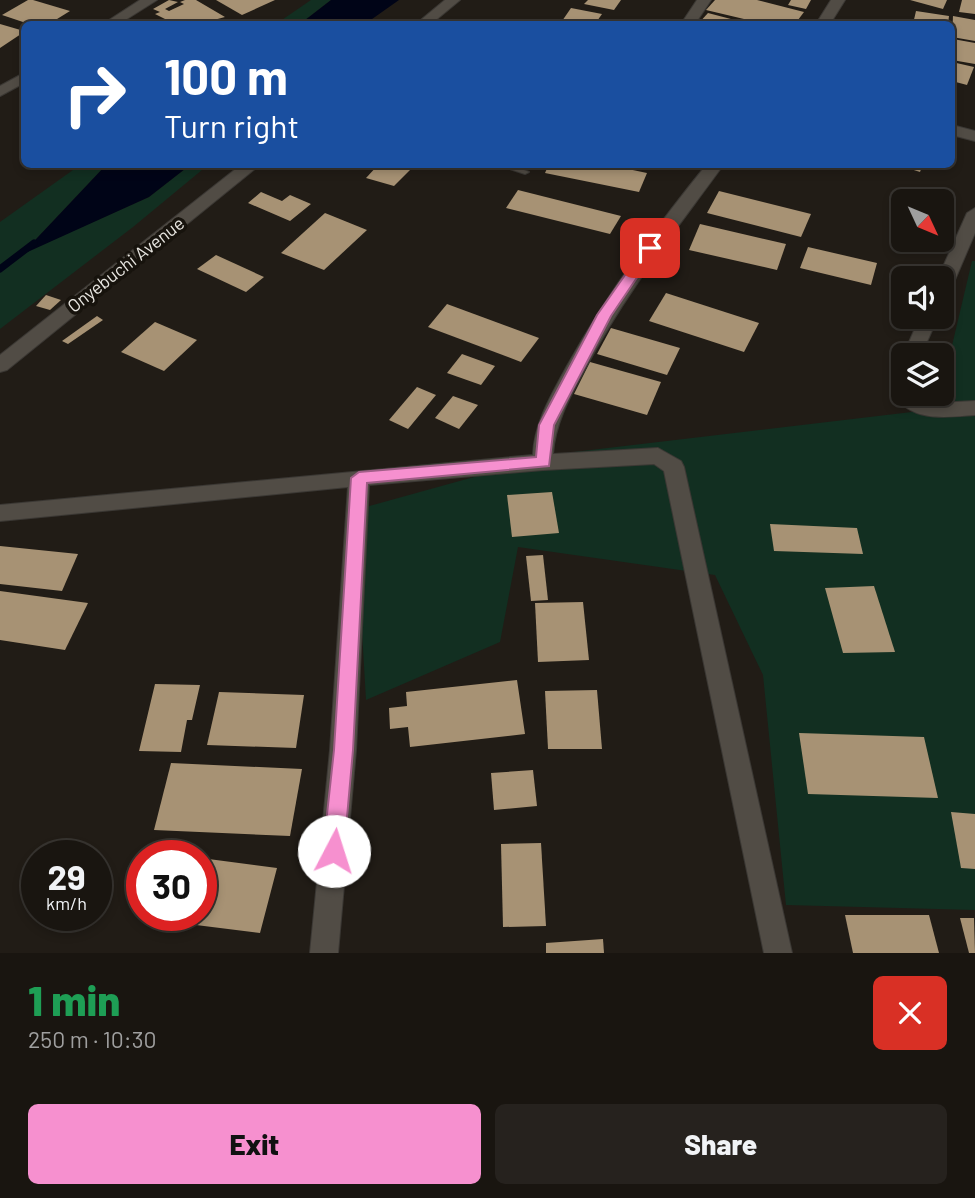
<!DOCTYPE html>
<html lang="en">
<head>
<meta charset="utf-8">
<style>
	:root { --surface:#191510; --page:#26221e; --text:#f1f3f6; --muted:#9f9f9f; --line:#373430; --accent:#f690cf }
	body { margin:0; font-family:Barlow,sans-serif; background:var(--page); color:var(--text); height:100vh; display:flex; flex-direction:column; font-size:26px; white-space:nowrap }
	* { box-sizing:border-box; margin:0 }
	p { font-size:23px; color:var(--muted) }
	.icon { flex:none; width:38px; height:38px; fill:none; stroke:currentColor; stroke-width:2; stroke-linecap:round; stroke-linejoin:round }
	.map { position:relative; height:953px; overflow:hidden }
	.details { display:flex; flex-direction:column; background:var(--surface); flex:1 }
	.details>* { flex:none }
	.top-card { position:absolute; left:21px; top:21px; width:934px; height:147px; border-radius:10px; box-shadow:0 4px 10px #0003,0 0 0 2px var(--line); background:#1a4fa0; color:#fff; overflow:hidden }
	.needle { width:46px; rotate:134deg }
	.buttons { position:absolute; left:891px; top:189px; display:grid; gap:14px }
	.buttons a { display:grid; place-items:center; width:63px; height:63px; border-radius:10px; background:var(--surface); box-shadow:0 4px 10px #0003,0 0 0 2px var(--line); font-size:35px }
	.speed { position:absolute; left:21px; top:840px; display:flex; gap:14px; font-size:35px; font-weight:700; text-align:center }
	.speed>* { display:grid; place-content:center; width:91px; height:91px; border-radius:50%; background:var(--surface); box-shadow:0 4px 10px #0003,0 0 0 2px var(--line); line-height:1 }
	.speed small { font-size:18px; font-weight:400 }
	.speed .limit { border:10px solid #d22; background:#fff; color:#111 }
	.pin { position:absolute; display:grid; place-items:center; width:60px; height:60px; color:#fff; margin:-30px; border-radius:14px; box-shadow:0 4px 10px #0006 }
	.me { position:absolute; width:77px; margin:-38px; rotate:5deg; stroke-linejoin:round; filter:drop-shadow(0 0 5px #0008) }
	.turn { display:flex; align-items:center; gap:24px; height:147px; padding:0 28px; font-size:32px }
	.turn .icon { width:91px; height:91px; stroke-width:2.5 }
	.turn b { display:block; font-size:49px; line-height:60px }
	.round { display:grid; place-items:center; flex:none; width:74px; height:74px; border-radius:10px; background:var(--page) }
	.headline { display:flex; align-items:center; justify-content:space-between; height:119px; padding:0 28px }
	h1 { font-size:42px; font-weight:800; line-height:52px; color:#1e9e55 }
	.button { display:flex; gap:14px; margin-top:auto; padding:14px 28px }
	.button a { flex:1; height:80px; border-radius:10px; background:var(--accent); color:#111; font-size:28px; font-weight:800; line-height:80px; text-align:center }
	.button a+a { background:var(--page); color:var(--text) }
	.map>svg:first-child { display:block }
	.green { fill:#122f21 }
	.water { fill:#000417 }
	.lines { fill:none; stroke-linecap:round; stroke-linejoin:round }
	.stream { stroke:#000417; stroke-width:7 }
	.building { fill:#a79274 }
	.lane-casing { stroke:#3b3834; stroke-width:2 }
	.street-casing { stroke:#3b3834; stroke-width:2 }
	.lane { fill:#514c45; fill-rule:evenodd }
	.street { fill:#514c45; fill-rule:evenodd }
	.route { fill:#f690cf; stroke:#a05e87; stroke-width:2 }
	.labels { text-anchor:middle; stroke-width:7; stroke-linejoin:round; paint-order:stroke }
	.street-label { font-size:18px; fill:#e9e7e2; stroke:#17130d }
</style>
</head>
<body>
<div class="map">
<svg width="975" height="953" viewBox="0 0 975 953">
	<rect width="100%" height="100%" fill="#211c16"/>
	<!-- green -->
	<g class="green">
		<path d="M 311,0 L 331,0 L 300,24 L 276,24 Z"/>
		<path d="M 80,165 L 106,165 L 23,253 L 149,197 L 190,165 L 208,165 L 133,227 L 0,329 L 0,222 Z"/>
		<path d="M 972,261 L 975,261 L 975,910 L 786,905 L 763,675 L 715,575 L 518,547 L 500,642 L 366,700 L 355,510 L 557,454 L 937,409 Z"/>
	</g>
	<!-- water -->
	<g class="water">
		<path d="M 331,0 L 399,0 L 365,24 L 300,24 Z"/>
		<path d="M 106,165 L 190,165 L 149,197 L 21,255 Z"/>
	</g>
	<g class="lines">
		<!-- stream -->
		<path class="stream" d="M 0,269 L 34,243"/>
	</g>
	<!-- building -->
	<g class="building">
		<path d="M 28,0 L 33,0 L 70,11 L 49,24 L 29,24 L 2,15 Z"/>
		<path d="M 169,0 L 178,2 L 165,9 L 169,11 L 184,4 L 180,2 L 185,0 L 196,0 L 225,17 L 199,24 L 175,24 L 155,14 L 160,12 L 153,9 Z"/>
		<path d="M 216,0 L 275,0 L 242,15 Z"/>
		<path d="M 588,0 L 621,0 L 614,10 L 584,4 Z"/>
		<path d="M 715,0 L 757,0 L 804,12 L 795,24 L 765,24 L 706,10 Z"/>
		<path d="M 791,0 L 811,0 L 806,9 L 788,5 Z"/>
		<path d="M 910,0 L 947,0 L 943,9 Z"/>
		<path d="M 962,0 L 975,0 L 975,14 L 959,12 Z"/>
		<path d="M 571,8 L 602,14 L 595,24 L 560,24 Z"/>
		<path d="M 916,11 L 949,16 L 948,24 L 913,24 Z"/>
		<path d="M 708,13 L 750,24 L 698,24 Z"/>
		<path d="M 953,16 L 975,20 L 975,41 L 952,37 Z"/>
		<path d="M 0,24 L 24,31 L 24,32 L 0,48 Z"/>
		<path d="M 953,39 L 975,43 L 975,64 L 952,60 Z"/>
		<path d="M 952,62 L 974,67 L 967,85 L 952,81 Z"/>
		<path d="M 379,164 L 401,164 L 412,168 L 394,186 L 366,178 Z"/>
		<path d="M 549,164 L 604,164 L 647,173 L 639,192 L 545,173 Z"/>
		<path d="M 895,164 L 923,164 L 920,172 Z"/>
		<path d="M 518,190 L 621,216 L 610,234 L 506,208 Z"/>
		<path d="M 719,191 L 811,214 L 801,237 L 707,213 Z"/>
		<path d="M 261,192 L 282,201 L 290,195 L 311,204 L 290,221 L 248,203 Z"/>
		<path d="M 325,213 L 367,230 L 324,270 L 281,253 Z"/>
		<path d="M 700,224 L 786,244 L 777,270 L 689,250 Z"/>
		<path d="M 808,247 L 877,263 L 871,285 L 800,268 Z"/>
		<path d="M 216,255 L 264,277 L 246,292 L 197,269 Z"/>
		<path d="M 666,293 L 759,323 L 744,352 L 649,321 Z"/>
		<path d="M 46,295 L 61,300 L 50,310 L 36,306 Z"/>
		<path d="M 447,304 L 539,338 L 521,362 L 428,327 Z"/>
		<path d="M 97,316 L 103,320 L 68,344 L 62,341 Z"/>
		<path d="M 155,322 L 197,340 L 164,371 L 121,352 Z"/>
		<path d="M 611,328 L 680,348 L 667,375 L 597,354 Z"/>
		<path d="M 462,354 L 495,366 L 481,385 L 447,373 Z"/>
		<path d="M 590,362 L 661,382 L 647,415 L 574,394 Z"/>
		<path d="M 417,387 L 436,395 L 408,429 L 389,420 Z"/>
		<path d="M 453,396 L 478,405 L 459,429 L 435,418 Z"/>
		<path d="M 552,492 L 559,533 L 512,537 L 507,495 Z"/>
		<path d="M 770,524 L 857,528 L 863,554 L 774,551 Z"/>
		<path d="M 0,546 L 78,554 L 62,591 L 0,584 Z"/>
		<path d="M 543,555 L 548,600 L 531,601 L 526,556 Z"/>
		<path d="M 874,586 L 895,652 L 843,653 L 825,588 Z"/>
		<path d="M 0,591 L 88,603 L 65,650 L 0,640 Z"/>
		<path d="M 583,602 L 589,660 L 538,662 L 535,603 Z"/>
		<path d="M 517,680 L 525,734 L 410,747 L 408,727 L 390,729 L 389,708 L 407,706 L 406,692 Z"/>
		<path d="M 155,684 L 200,685 L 192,720 L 187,720 L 181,752 L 139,751 Z"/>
		<path d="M 597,690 L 602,749 L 548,749 L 545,691 Z"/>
		<path d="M 219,692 L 304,695 L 296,748 L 207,745 Z"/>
		<path d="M 799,733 L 924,737 L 938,798 L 808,794 Z"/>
		<path d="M 171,763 L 302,769 L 290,836 L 154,830 Z"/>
		<path d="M 533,770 L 537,806 L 494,810 L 491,773 Z"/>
		<path d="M 951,812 L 975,814 L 975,869 L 961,868 Z"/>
		<path d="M 541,843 L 546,926 L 503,927 L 501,844 Z"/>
		<path d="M 201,858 L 277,868 L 260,933 L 148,919 L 150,915 L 201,915 Z"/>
		<path d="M 845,915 L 929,915 L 939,953 L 853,953 Z"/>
		<path d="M 960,918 L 974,918 L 975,953 L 969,953 Z"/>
		<path d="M 603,939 L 604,953 L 546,953 L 546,943 Z"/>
	</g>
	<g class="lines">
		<!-- lane casing -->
		<g class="lane-casing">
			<path id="lane" d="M 494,164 L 508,164 L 529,172 L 525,174 Z"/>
		</g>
		<!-- street casing -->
		<g class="street-casing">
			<g id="street">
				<path d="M 140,0 L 157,0 L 119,24 L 103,24 Z"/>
				<path d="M 445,0 L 460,0 L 431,24 L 416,24 Z"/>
				<path d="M 697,0 L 711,0 L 695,24 L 681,24 Z"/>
				<path d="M 831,0 L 845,0 L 830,24 L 816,24 Z"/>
				<path d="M 24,73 L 24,83 L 0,96 L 0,86 Z"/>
				<path d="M 952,125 L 975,131 L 975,141 L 952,135 Z"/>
				<path d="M 242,164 L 261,164 L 7,370 L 0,372 L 0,355 Z"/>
				<path d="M 707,164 L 724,164 C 673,234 626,292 585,369 C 571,395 555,423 553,454 L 658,448 L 681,461 L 684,467 L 792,953 L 764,953 L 664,471 L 654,464 L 543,470 L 369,485 L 356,750 L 338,953 L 310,953 L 330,750 L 348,487 L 0,521 L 0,505 L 533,455 C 534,423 552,394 567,366 C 607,294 655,228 707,164 Z"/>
				<path d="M 975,208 L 975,233 L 951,289 L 948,293 L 942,295 L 942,278 L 938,278 L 967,213 Z"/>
				<path d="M 920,317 L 938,317 L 921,355 L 903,356 Z"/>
				<path d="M 903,387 L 903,394 L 915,394 L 925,401 L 936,403 L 975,401 L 975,415 C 947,417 911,423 894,394 L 897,389 Z"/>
			</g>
		</g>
		<!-- lane -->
		<use href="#lane" class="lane"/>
		<!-- street -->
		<use href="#street" class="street"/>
	</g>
	<!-- route -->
	<path class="route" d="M 650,244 L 657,248 L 611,316 L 554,425 L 549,466 L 367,483 L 353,750 L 344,851 L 341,858 L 334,861 L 326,858 L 323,851 L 334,750 L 351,478 L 359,472 L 536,457 L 539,425 L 597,315 L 646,245 Z"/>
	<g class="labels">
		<!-- street labels -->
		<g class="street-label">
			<text transform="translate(126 265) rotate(-38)" y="6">Onyebuchi Avenue</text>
		</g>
	</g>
</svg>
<div class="buttons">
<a><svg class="needle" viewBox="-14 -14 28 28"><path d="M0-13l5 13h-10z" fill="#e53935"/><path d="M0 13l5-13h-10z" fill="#9f9f9f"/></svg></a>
<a><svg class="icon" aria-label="sound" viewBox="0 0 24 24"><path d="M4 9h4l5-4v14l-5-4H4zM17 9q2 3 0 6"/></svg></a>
<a><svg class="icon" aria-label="layers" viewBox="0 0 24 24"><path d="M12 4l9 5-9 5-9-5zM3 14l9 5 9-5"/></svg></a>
</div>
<div class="speed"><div>29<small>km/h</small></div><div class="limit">30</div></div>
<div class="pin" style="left:650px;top:248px;background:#d93025"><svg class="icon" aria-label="arrive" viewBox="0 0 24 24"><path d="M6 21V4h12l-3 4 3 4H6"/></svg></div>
<svg class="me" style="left:334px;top:851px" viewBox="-20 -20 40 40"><circle r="19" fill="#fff"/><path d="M0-13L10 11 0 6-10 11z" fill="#f690cf"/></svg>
<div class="top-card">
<div class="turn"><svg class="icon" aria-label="right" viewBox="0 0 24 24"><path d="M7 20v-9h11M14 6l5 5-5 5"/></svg><div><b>100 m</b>Turn right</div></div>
</div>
</div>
<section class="details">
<div class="headline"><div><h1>1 min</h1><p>250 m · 10:30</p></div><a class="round" style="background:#d93025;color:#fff"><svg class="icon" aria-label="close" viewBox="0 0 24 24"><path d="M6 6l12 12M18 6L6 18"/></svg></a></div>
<div class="button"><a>Exit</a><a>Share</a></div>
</section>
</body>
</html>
